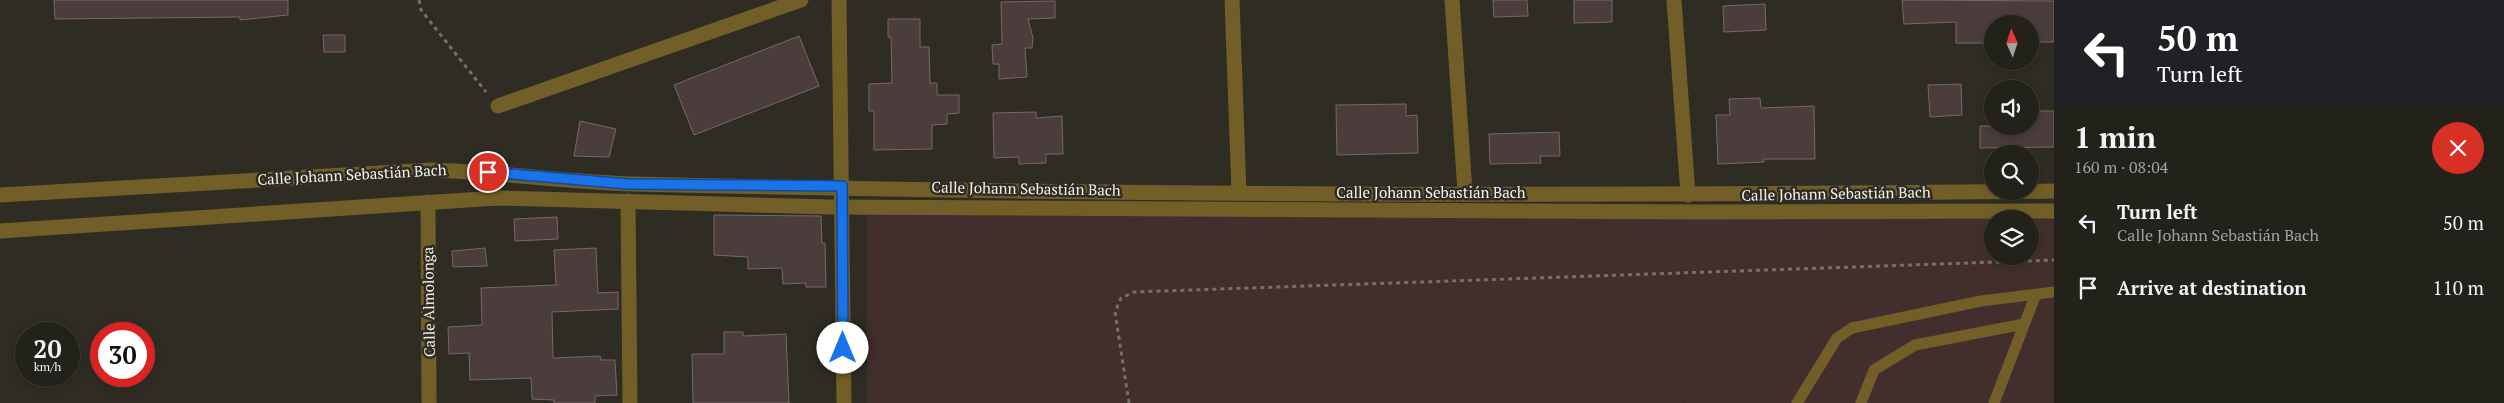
<!DOCTYPE html>
<html lang="en">
<head>
<meta charset="utf-8">
<style>
	:root { --surface:#22211a; --page:#2a2923; --text:#f1f3f6; --muted:#a2a3a2; --line:#3f3e39 }
	body { margin:0; font-family:"PT Serif",serif; background:var(--page); color:var(--text); height:100vh; display:flex; flex-direction:column; font-size:19px; white-space:nowrap }
	* { box-sizing:border-box; margin:0 }
	p { font-size:16px; color:var(--muted) }
	.icon { flex:none; width:28px; height:28px; fill:none; stroke:currentColor; stroke-width:2; stroke-linecap:round; stroke-linejoin:round }
	.map { position:relative; flex:1; overflow:hidden }
	.drawer { display:flex; flex-direction:column; background:var(--surface); width:450px }
	.drawer>* { flex:none }
	.top-card { background:#202124; color:#fff; overflow:hidden }
	.needle { width:32px; rotate:357deg }
	.fabs { position:absolute; left:1984px; top:15px; display:grid; gap:10px }
	.fabs a { display:grid; place-items:center; width:55px; height:55px; border-radius:50%; background:var(--surface); box-shadow:0 2px 8px #0003,0 0 0 1px var(--line); font-size:25px }
	.speed { position:absolute; left:15px; top:322px; display:flex; gap:10px; font-size:25px; font-weight:700; text-align:center }
	.speed>* { display:grid; place-content:center; width:65px; height:65px; border-radius:50%; background:var(--surface); box-shadow:0 2px 8px #0003,0 0 0 1px var(--line); line-height:1 }
	.speed small { font-size:12px; font-weight:400 }
	.speed .limit { border:8px solid #d22; background:#fff; color:#111 }
	.pin { position:absolute; display:grid; place-items:center; width:42px; height:42px; color:#fff; margin:-21px; border:2px solid #fff; border-radius:50%; box-shadow:0 1px 5px #0007 }
	.me { position:absolute; width:55px; margin:-28px; rotate:0deg; stroke-linejoin:round; filter:drop-shadow(0 0 4px #0008) }
	.turn { display:flex; align-items:center; gap:18px; height:105px; padding:0 20px; font-size:22px }
	.turn .icon { width:65px; height:65px; stroke-width:2.5 }
	.turn b { display:block; font-size:35px; line-height:42px }
	.round { display:grid; place-items:center; flex:none; width:52px; height:52px; border-radius:26px; background:var(--page) }
	.headline { display:flex; align-items:center; justify-content:space-between; height:85px; padding:0 20px }
	h1 { font-size:30px; font-weight:700; line-height:38px }
	ul { padding:0; list-style:none }
	li { display:flex; align-items:center; gap:15px; height:65px; padding:0 20px }
	li div { flex:1 }
	li b { display:block; font-size:19px }
	li em { font-style:normal }
	main { display:flex; flex:1; min-height:0 }
	.map>svg:first-child { display:block }
	.education { fill:#422e2d; fill-rule:evenodd }
	.building { fill:#4a3d3c; stroke:#766968 }
	.lines { fill:none; stroke-linecap:round; stroke-linejoin:round }
	.path { stroke:#727169; stroke-width:3; stroke-dasharray:4 4; stroke-linecap:butt }
	.lane { stroke:#725f27; stroke-width:11 }
	.street { stroke:#725f27; stroke-width:15 }
	.route-casing { stroke:#114b97; stroke-width:12 }
	.route { stroke:#1a73e8; stroke-width:9 }
	.labels { text-anchor:middle; stroke-width:5; stroke-linejoin:round; paint-order:stroke }
	.street-label { font-size:15px; fill:#f3f2ec; stroke:#2e2c23 }
</style>
</head>
<body>
<main>
<div class="map">
<svg width="2054" height="403" viewBox="0 0 2054 403">
	<rect width="100%" height="100%" fill="#2e2c23"/>
	<!-- education -->
	<path class="education" d="M 866,208 L 2054,211 L 2054,403 L 1685,403 L 1684,393 L 1684,403 L 867,403 ZM 1992,219 L 2030,219 L 2030,256 L 1992,256 Z"/>
	<!-- building -->
	<g class="building">
		<path d="M 54,0 L 288,0 L 288,15 L 240,20 L 240,17 L 55,19 Z"/>
		<path d="M 1493,0 L 1527,0 L 1528,16 L 1494,17 Z"/>
		<path d="M 1574,0 L 1612,0 L 1612,22 L 1574,23 Z"/>
		<path d="M 1902,0 L 2054,1 L 2054,42 L 2030,42 L 2030,24 L 1992,24 L 1992,43 L 1956,43 L 1956,22 L 1904,24 Z"/>
		<path d="M 1055,1 L 1055,18 L 1028,19 L 1033,38 L 1032,48 L 1025,48 L 1027,77 L 999,79 L 999,64 L 993,64 L 992,45 L 1002,44 L 1001,2 Z"/>
		<path d="M 1765,4 L 1766,30 L 1724,32 L 1723,6 Z"/>
		<path d="M 888,19 L 920,19 L 920,47 L 929,47 L 930,83 L 937,83 L 937,95 L 959,95 L 959,113 L 947,114 L 947,124 L 932,125 L 932,149 L 874,150 L 874,111 L 869,111 L 869,84 L 892,83 L 891,37 L 888,37 Z"/>
		<path d="M 323,35 L 345,35 L 345,52 L 324,52 Z"/>
		<path d="M 799,36 L 819,86 L 694,135 L 674,85 Z"/>
		<path d="M 1961,84 L 1962,115 L 1930,117 L 1928,85 Z"/>
		<path d="M 1760,98 L 1761,108 L 1814,106 L 1815,159 L 1764,159 L 1764,162 L 1718,164 L 1716,115 L 1730,115 L 1729,99 Z"/>
		<path d="M 1406,104 L 1406,116 L 1417,115 L 1418,153 L 1337,155 L 1336,105 Z"/>
		<path d="M 2030,111 L 2054,111 L 2054,147 L 1980,148 L 1980,126 L 2030,126 Z"/>
		<path d="M 1036,112 L 1036,118 L 1062,116 L 1063,154 L 1046,154 L 1046,163 L 1019,164 L 1019,157 L 994,158 L 993,113 Z"/>
		<path d="M 580,121 L 616,129 L 609,157 L 574,156 Z"/>
		<path d="M 1559,132 L 1560,156 L 1540,156 L 1541,163 L 1490,164 L 1489,134 Z"/>
		<path d="M 714,215 L 821,216 L 822,243 L 825,243 L 826,287 L 806,287 L 806,283 L 783,284 L 782,268 L 748,269 L 748,257 L 714,255 Z"/>
		<path d="M 557,217 L 558,239 L 515,241 L 514,219 Z"/>
		<path d="M 485,248 L 487,266 L 453,267 L 452,251 Z"/>
		<path d="M 596,248 L 598,293 L 618,292 L 618,309 L 552,312 L 553,358 L 600,356 L 601,360 L 615,360 L 617,395 L 595,396 L 595,403 L 554,403 L 554,400 L 532,399 L 531,378 L 470,380 L 469,353 L 449,354 L 448,327 L 482,325 L 481,288 L 556,285 L 554,250 Z"/>
		<path d="M 724,332 L 743,332 L 743,336 L 786,334 L 789,403 L 693,403 L 692,354 L 724,354 Z"/>
	</g>
	<g class="lines">
		<!-- path -->
		<g class="path">
			<path d="M 419,0 L 421,10 L 486,92"/>
			<path d="M 1129,403 L 1115,312 L 1121,298 L 1134,292 L 2054,260"/>
		</g>
		<!-- lane -->
		<g class="lane">
			<path d="M 1797,403 L 1837,338 L 1852,328 L 1981,301 L 2054,292"/>
			<path d="M 1861,403 L 1874,370 L 1915,345 L 2024,324"/>
			<path d="M 1994,403 L 2036,294"/>
		</g>
		<!-- street -->
		<g class="street">
			<path d="M 839,0 L 844,403"/>
			<path d="M 1232,0 L 1239,192"/>
			<path d="M 1452,0 L 1465,192"/>
			<path d="M 1674,0 L 1688,195"/>
			<path d="M 498,106 L 801,0"/>
			<path d="M 0,195 L 431,170 C 499,172 566,182 634,184 C 1107,195 1581,197 2054,191"/>
			<path d="M 628,201 L 630,403"/>
			<path d="M 428,202 L 429,403"/>
			<path d="M 0,231 L 497,198 L 831,207 L 1704,212 L 2054,211"/>
		</g>
	</g>
	<g class="lines">
		<!-- route casing -->
		<g class="route-casing">
			<path id="route" d="M 488,172 L 628,184 L 842,186 L 843,348"/>
		</g>
		<!-- route -->
		<use href="#route" class="route"/>
	</g>
	<g class="labels">
		<!-- street labels -->
		<g class="street-label">
			<text transform="translate(352 175) rotate(-3)" y="5">Calle Johann Sebastián Bach</text>
			<text transform="translate(1026 189) rotate(1)" y="5">Calle Johann Sebastián Bach</text>
			<text x="1431" y="198">Calle Johann Sebastián Bach</text>
			<text transform="translate(1836 194) rotate(-1)" y="5">Calle Johann Sebastián Bach</text>
			<text transform="translate(429 302) rotate(-91)" y="5">Calle Almolonga</text>
		</g>
	</g>
</svg>
<div class="fabs">
<a><svg class="needle" viewBox="-14 -14 28 28"><path d="M0-13l5 13h-10z" fill="#e53935"/><path d="M0 13l5-13h-10z" fill="#a2a3a2"/></svg></a>
<a><svg class="icon" aria-label="sound" viewBox="0 0 24 24"><path d="M4 9h4l5-4v14l-5-4H4zM17 9q2 3 0 6"/></svg></a>
<a><svg class="icon" aria-label="search" viewBox="0 0 24 24"><circle cx="10" cy="10" r="6"/><path d="M15 15l6 6"/></svg></a>
<a><svg class="icon" aria-label="layers" viewBox="0 0 24 24"><path d="M12 4l9 5-9 5-9-5zM3 14l9 5 9-5"/></svg></a>
</div>
<div class="speed"><div>20<small>km/h</small></div><div class="limit">30</div></div>
<div class="pin" style="left:488px;top:172px;background:#d93025"><svg class="icon" aria-label="arrive" viewBox="0 0 24 24"><path d="M6 21V4h12l-3 4 3 4H6"/></svg></div>
<svg class="me" style="left:843px;top:348px" viewBox="-20 -20 40 40"><circle r="19" fill="#fff"/><path d="M0-13L10 11 0 6-10 11z" fill="#1a73e8"/></svg>
</div>
<section class="drawer">
<div class="top-card">
<div class="turn"><svg class="icon" aria-label="left" viewBox="0 0 24 24"><path d="M17 20v-9H6M10 6l-5 5 5 5"/></svg><div><b>50 m</b>Turn left</div></div>
</div>
<div class="headline"><div><h1>1 min</h1><p>160 m · 08:04</p></div><a class="round" style="background:#d93025;color:#fff"><svg class="icon" aria-label="close" viewBox="0 0 24 24"><path d="M6 6l12 12M18 6L6 18"/></svg></a></div>
<ul>
<li><svg class="icon" aria-label="left" viewBox="0 0 24 24"><path d="M17 20v-9H6M10 6l-5 5 5 5"/></svg><div><b>Turn left</b><p>Calle Johann Sebastián Bach</p></div><em>50 m</em></li>
<li><svg class="icon" aria-label="arrive" viewBox="0 0 24 24"><path d="M6 21V4h12l-3 4 3 4H6"/></svg><div><b>Arrive at destination</b></div><em>110 m</em></li>
</ul>
</section>
</main>
</body>
</html>
